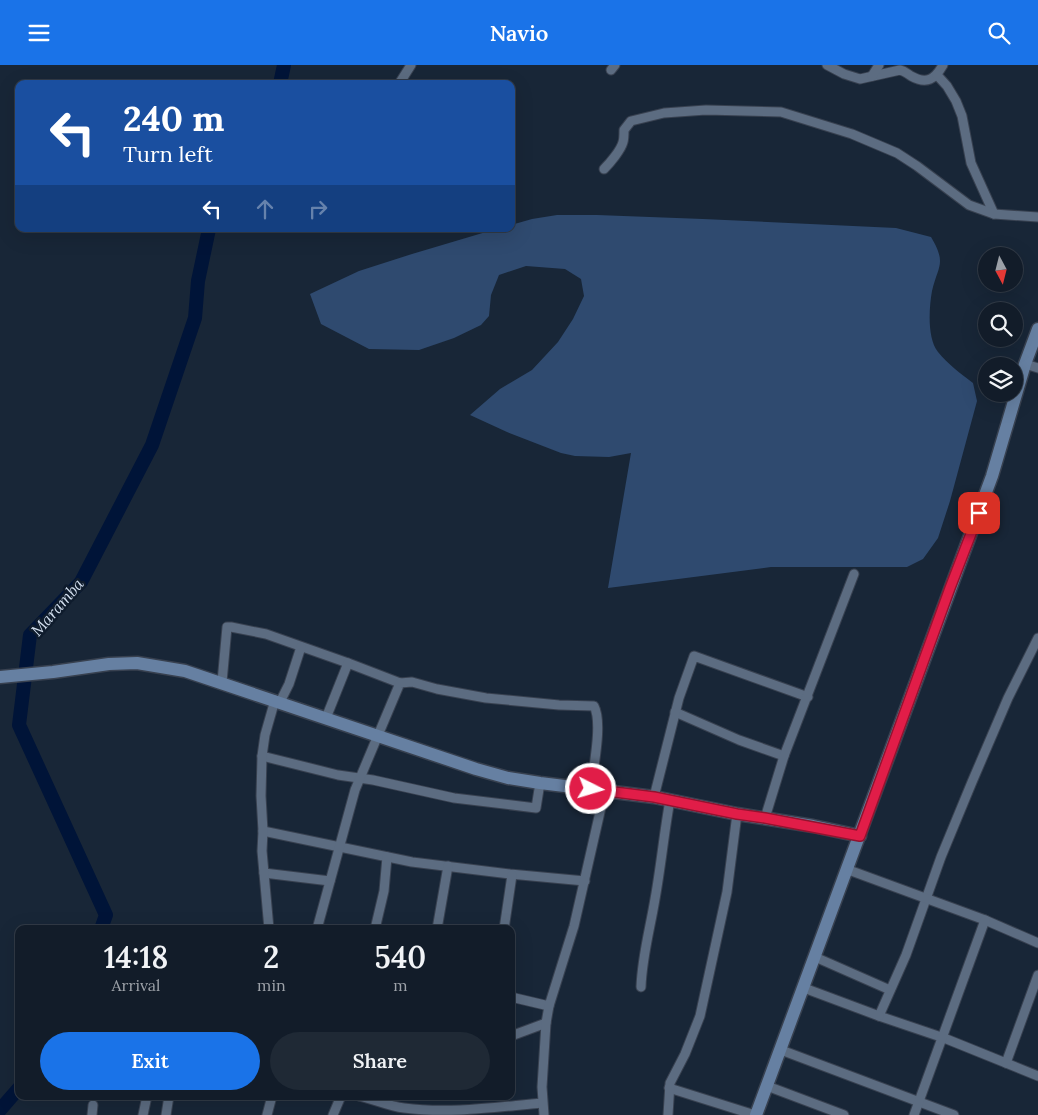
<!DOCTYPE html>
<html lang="en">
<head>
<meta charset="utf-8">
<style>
	:root { --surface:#121c29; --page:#1f2935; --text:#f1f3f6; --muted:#9ca1a8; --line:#313a46; --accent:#1a73e8 }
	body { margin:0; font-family:Lora,serif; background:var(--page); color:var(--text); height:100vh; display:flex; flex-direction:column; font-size:19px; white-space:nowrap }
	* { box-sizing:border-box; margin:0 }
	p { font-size:16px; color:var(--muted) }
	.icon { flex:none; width:28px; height:28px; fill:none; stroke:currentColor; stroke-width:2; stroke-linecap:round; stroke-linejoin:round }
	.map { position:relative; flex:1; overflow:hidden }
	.details { position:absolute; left:15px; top:860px; width:500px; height:175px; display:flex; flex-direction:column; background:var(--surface); border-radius:10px; box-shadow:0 5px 20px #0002,0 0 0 1px var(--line) }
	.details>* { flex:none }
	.guide { position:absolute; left:15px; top:15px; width:500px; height:152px; border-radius:10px; box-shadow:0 5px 20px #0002,0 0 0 1px var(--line); background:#1a4fa0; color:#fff; overflow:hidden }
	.needle { width:32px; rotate:173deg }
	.buttons { position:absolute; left:978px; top:182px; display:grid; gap:10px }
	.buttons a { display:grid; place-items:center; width:45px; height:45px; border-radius:50%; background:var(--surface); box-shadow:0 5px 20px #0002,0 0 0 1px var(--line); font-size:25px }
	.pin { position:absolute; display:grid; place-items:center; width:42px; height:42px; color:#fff; margin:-21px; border-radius:10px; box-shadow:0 2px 8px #0006 }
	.me { position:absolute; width:55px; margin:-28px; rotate:95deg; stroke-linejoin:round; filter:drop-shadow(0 0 4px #0008) }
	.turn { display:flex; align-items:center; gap:18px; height:105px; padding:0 25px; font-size:22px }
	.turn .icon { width:65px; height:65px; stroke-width:2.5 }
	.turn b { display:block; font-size:35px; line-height:42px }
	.lanes { display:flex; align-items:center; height:48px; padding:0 25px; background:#0003; justify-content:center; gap:25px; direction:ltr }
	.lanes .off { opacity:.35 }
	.eta { display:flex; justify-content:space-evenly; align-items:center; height:85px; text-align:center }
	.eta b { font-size:30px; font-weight:600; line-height:35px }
	.cta { display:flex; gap:10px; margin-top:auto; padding:10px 25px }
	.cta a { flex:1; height:58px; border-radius:30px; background:var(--accent); color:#fff; font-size:20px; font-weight:600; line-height:58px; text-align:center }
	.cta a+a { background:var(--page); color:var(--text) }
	header { display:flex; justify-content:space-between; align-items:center; height:65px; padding:0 25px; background:var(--accent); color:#fff; font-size:22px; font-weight:600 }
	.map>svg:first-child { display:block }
	.green { fill:#2f4a6f }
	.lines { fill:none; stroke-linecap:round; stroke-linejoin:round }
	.river { stroke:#001438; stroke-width:14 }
	.street-casing { stroke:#384150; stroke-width:11 }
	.secondary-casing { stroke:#384150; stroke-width:15 }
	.street { stroke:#5c6c81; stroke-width:9 }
	.secondary { stroke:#6680a2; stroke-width:12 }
	.route-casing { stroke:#92132f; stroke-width:12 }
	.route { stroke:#e11d48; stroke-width:9 }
	.labels { text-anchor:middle; stroke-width:5; stroke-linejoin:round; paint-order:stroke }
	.water-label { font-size:16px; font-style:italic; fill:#d3dfef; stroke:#0f1c2d }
</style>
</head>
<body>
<header><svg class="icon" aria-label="menu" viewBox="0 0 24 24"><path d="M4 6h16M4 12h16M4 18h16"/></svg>Navio<svg class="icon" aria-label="search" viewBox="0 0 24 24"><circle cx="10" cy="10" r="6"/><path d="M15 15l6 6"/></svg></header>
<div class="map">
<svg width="1038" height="1050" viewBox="0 0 1038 1050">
	<rect width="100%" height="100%" fill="#182637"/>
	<!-- green -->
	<path class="green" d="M 557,150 L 597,150 L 703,154 L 896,163 L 931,172 C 947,199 938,200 932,226 C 929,243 927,273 938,287 C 948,299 961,309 973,318 L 977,336 L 950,436 L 938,473 L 923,494 L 907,502 L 771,502 L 608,523 L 631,388 L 609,392 L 575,391 L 561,388 L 507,367 L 470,350 L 500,324 L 532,305 L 558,277 L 573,254 L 584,231 L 581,214 L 565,204 L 526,201 L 499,210 L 491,230 L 489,251 L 481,260 L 454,273 L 419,285 L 369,284 L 321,259 L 310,229 L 359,206 L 412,189 L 496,164 L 511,164 L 511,160 L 532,154 Z"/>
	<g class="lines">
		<!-- river -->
		<g class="river">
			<path d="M 280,19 L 284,0"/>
			<path d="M 101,864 L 106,850 L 19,660 L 30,570 L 81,517 L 152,380 L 195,253 L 198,216 L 209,164"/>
			<path d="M 0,1045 L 19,1023"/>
		</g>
		<!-- street casing -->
		<g class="street-casing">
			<g id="street">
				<path d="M 827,0 L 844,9 L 860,14 L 900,5 C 905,6 906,8 911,11 C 927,20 935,14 943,0"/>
				<path d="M 611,5 L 615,0"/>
				<path d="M 937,10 L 947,21 L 956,36 L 962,51 L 971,98 L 994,149"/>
				<path d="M 872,11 L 879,0"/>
				<path d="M 399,19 L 411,0"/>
				<path d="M 604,104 C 610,98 621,85 623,77 C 624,74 624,68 624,65 L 631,56 L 664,48 L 706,45 L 781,47 L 852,69 L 897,88 L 917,101 L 969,140 L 994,149 L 1038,152"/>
				<path d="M 1025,299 L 1038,303"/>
				<path d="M 1038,573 L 1008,633 L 972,717 L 941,792 L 906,890 L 879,951 L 944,973 L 1038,1011"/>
				<path d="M 222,617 L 227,562 L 231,562 L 266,569 L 348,598 L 400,618"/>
				<path d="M 280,637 L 289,619 L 301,582"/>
				<path d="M 675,647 L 739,675 L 784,691"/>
				<path d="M 326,653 L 348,598"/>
				<path d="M 262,691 L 338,710 L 373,715 L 454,733 L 536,743 L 540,718"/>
				<path d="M 654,732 L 679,633 L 694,591 L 808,632"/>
				<path d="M 765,753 L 784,691 L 854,509"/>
				<path d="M 263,766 L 412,797 L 510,809 L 585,816"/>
				<path d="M 846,804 L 985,855 L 1038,878"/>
				<path d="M 264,808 L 330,816"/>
				<path d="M 269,864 L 262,786 L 263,766 L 261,731 L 262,691 L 265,670 L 275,635"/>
				<path d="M 317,864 L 355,725 L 400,618 L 412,617 L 437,624 L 486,633 L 559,640 L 594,641 C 603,658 593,703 591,724"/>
				<path d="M 375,864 L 384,826 L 387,792"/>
				<path d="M 437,864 L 448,801"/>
				<path d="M 504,864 L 512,810"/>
				<path d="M 815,892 L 890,925"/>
				<path d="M 641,922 C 642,892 650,864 655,834 C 661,801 664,768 670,735"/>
				<path d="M 804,923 L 879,951"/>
				<path d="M 511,932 L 549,941"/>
				<path d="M 511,971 L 546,958"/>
				<path d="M 781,985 L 954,1050"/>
				<path d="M 1006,998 L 1038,910"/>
				<path d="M 767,1021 L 844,1050"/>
				<path d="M 669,1023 L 755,1050"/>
				<path d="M 359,1031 C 374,1034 388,1041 404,1043 C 450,1049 496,1042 542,1038"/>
				<path d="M 92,1050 L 93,1040"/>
				<path d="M 143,1050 L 147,1031"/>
				<path d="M 166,1050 L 169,1031"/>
				<path d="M 267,1050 L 272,1031"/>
				<path d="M 333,1050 L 341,1031"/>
				<path d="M 544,1050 L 542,1022 L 546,958 L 549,941 L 574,861 L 605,725"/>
				<path d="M 668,1050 L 670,1018 L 685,989 L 700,951 L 727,827 L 737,749"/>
				<path d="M 914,1050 L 985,855"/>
			</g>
		</g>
		<!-- secondary casing -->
		<g class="secondary-casing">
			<g id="secondary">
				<path d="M 0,612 L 53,607 L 109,599 L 137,598 L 185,606 L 476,704 L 508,713 L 540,718 L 654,732 L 737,749 L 813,761 L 860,771"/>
				<path d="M 756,1050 L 992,411 L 1025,299 L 1038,264"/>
			</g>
		</g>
		<!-- street -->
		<use href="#street" class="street"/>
		<!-- secondary -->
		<use href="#secondary" class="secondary"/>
	</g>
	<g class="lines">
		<!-- route casing -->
		<g class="route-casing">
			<path id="route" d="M 591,724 L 654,732 L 737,749 L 765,753 L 860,771 L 950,523 L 979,448"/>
		</g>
		<!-- route -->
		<use href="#route" class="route"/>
	</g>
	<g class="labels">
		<!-- water labels -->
		<g class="water-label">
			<text transform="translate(57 542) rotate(-49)" y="6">Maramba</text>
		</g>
	</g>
</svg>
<div class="buttons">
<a><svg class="needle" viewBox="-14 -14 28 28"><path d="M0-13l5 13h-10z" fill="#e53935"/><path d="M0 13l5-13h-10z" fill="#9ca1a8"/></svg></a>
<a><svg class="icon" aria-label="search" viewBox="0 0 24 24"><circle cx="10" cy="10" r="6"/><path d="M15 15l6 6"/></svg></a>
<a><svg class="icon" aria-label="layers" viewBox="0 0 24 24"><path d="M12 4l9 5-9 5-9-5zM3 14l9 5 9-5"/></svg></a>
</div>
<div class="pin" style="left:979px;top:448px;background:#d93025"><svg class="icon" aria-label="arrive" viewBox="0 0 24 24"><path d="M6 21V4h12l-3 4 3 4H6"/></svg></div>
<svg class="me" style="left:591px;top:724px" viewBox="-20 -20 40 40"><circle r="17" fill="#e11d48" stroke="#fff" stroke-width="3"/><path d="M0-11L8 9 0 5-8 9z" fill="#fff"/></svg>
<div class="guide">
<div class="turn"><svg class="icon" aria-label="left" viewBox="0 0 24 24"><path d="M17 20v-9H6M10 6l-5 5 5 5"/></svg><div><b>240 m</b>Turn left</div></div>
<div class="lanes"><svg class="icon" aria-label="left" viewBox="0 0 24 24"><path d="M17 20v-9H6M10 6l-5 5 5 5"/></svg><svg class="icon off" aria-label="ahead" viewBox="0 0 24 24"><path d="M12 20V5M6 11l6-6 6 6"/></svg><svg class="icon off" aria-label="right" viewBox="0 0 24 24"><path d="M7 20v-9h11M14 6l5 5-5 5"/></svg></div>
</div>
<section class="details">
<div class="eta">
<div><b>14:18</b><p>Arrival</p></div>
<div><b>2</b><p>min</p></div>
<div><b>540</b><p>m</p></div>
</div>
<div class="cta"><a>Exit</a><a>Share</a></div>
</section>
</div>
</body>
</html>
